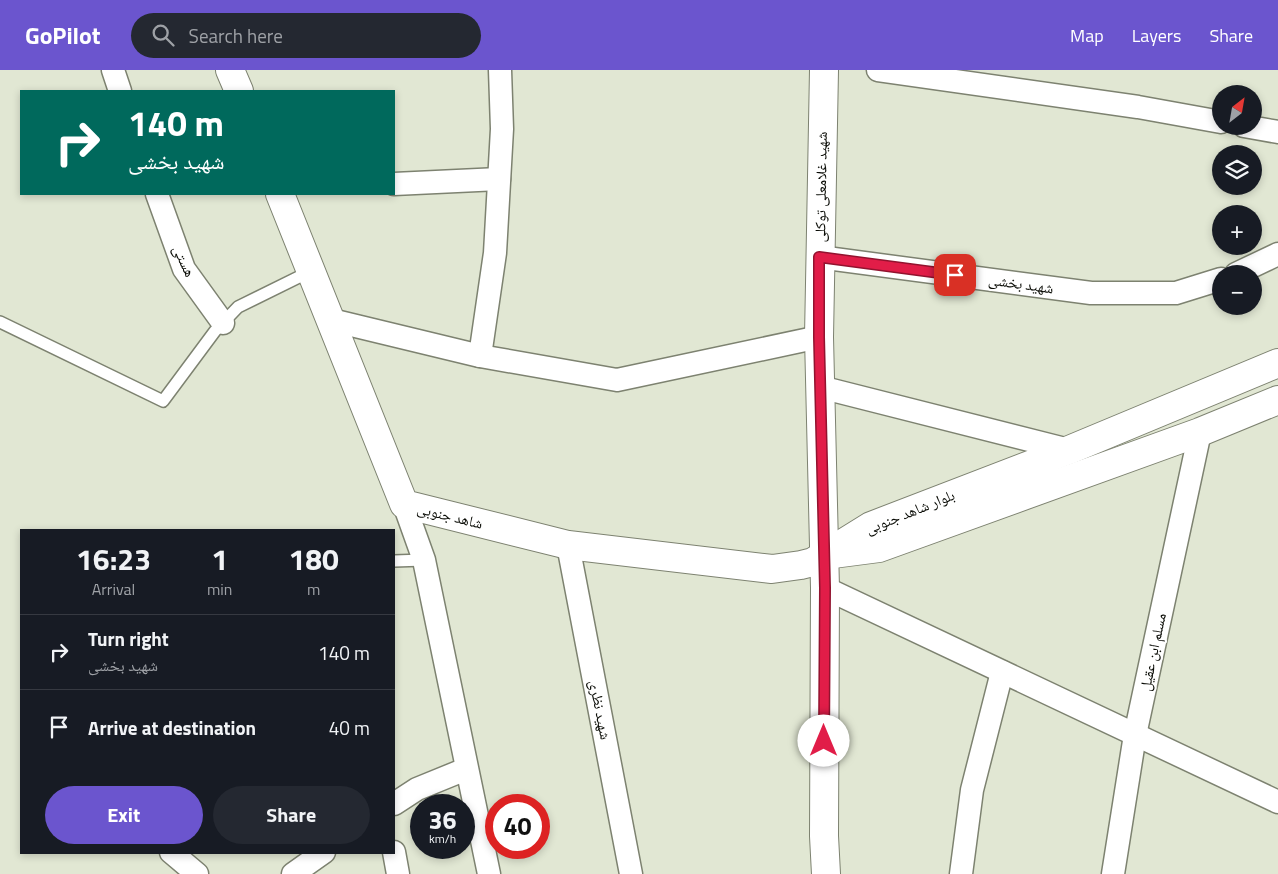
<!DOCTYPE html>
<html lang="en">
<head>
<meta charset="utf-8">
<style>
	:root { --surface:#171b24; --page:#242831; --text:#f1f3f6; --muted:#9ea1a6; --line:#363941; --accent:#6b55ce }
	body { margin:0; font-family:"Titillium Web","Noto Naskh Arabic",sans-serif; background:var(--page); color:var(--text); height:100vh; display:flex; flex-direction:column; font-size:19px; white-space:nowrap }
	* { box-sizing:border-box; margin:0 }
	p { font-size:16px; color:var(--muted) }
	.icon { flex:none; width:28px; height:28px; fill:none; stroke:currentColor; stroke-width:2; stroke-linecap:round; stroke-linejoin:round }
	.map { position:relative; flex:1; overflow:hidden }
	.sheet { position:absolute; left:20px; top:459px; width:375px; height:325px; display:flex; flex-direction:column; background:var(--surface); border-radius:0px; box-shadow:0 2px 8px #0003 }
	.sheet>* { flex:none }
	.top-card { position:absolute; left:20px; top:20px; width:375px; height:105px; border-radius:0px; box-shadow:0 2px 8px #0003; background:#00695c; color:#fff; overflow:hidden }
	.needle { width:32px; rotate:31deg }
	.buttons { position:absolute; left:1212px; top:15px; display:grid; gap:10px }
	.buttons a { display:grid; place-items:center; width:50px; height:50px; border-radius:50%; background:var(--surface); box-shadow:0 2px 8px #0003; font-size:25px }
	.speed { position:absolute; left:410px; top:724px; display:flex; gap:10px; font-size:25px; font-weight:700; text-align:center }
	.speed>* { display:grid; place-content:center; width:65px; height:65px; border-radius:50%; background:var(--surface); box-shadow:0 2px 8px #0003; line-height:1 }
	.speed small { font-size:12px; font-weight:400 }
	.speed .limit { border:8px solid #d22; background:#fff; color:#111 }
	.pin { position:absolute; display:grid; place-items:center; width:42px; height:42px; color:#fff; margin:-21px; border-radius:10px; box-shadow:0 2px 8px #0006 }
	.me { position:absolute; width:55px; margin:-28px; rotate:0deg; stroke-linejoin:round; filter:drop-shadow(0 0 4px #0008) }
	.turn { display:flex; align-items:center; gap:18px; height:105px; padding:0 25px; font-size:22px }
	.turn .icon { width:65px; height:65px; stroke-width:2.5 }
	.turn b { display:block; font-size:35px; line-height:42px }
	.eta { display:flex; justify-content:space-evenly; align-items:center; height:85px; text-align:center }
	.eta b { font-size:30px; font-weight:700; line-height:35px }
	.cta { display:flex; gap:10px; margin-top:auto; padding:10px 25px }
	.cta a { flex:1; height:58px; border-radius:30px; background:var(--accent); color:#fff; font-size:20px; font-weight:700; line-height:58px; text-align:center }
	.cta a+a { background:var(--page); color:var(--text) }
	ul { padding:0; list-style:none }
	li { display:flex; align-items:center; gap:15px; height:75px; padding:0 25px; border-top:1px solid var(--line) }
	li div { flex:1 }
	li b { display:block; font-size:19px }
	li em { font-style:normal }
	header { display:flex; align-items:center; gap:30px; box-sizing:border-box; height:70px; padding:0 25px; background:var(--accent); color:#fff }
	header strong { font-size:24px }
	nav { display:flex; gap:28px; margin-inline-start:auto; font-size:18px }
	.search { width:350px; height:45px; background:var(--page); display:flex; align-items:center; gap:12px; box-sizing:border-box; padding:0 18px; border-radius:28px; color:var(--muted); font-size:19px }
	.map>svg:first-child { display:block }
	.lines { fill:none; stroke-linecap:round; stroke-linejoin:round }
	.service-casing { stroke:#7d8270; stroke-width:14 }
	.minor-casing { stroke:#7d8270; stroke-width:25 }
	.tertiary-casing { stroke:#7d8270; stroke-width:30 }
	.service { stroke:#fff; stroke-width:11 }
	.minor { stroke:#fff; stroke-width:22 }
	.tertiary { stroke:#fff; stroke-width:28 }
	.route-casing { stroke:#92132f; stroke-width:12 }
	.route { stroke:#e11d48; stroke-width:9 }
	.labels { text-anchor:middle; stroke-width:4; stroke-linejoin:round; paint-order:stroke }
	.street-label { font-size:15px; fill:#0a0c06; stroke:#fff }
</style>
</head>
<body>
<header>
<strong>GoPilot</strong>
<div class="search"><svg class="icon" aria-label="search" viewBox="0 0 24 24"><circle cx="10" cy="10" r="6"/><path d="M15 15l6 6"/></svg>Search here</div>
<nav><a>Map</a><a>Layers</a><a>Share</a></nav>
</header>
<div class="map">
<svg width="1278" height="804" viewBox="0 0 1278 804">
	<rect width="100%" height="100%" fill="#e1e7d3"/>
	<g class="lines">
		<!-- service casing -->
		<g class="service-casing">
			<g id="service">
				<path d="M 0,252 L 163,331 L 215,261 L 238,237 L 311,201"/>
				<path d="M 394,491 L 424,490"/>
			</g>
		</g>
		<!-- minor casing -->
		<g class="minor-casing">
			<g id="minor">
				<path d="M 113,0 L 120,21"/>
				<path d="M 878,0 L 1138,37 L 1221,52"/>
				<path d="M 1244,56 L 1278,62"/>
				<path d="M 394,114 L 499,109"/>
				<path d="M 157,124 L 184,199 L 223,253"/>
				<path d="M 819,187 L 1091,223 L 1176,223 L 1221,209"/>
				<path d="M 1236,204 L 1278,184"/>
				<path d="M 331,250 L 480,286 L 617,310 L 819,267"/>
				<path d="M 480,286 L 495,183 L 502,59 L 500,0"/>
				<path d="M 820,317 L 1069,380"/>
				<path d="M 404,434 L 424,490 L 489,804"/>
				<path d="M 568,475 L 631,804"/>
				<path d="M 825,518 L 1278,732"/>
				<path d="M 394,734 L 417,719 L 466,699"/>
				<path d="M 171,782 L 197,804"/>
				<path d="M 394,782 L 398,804"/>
				<path d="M 293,804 L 324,782"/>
				<path d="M 961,804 L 972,720 L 1002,602"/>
				<path d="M 1113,804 L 1135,665 L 1200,362"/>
			</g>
		</g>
		<!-- tertiary casing -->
		<g class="tertiary-casing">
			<g id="tertiary">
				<path d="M 230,0 L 239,21"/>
				<path d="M 824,0 L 819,267 L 825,518 L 824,766 L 826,804"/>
				<path d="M 280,124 L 404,434 L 568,475 L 772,499 L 801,495 L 813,492 L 871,456 L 1069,380 L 1278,293"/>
				<path d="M 833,484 L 879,478 L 1200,362 L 1278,330"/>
			</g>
		</g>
		<!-- service -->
		<use href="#service" class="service"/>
		<!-- minor -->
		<use href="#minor" class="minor"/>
		<!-- tertiary -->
		<use href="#tertiary" class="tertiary"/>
	</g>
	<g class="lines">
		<!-- route casing -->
		<g class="route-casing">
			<path id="route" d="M 824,671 L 825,518 L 819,267 L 819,187 L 955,205"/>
		</g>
		<!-- route -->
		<use href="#route" class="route"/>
	</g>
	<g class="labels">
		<!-- street labels -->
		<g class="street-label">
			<text transform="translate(821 117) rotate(-89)" y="5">شهید غلامعلی توکلی</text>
			<text transform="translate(184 191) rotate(65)" y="5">هستی</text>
			<text transform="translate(1021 214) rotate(8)" y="5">شهید بخشی</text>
			<text transform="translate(910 442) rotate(-22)" y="5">بلوار شاهد جنوبی</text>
			<text transform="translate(450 446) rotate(14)" y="5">شاهد جنوبی</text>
			<text transform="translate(1153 582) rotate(-78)" y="5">مسلم ابن عقیل</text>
			<text transform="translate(600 640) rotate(79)" y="5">شهید نظری</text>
		</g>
	</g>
</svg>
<div class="buttons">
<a><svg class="needle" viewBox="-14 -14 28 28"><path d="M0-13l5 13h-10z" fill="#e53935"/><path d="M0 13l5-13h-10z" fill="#9ea1a6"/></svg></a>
<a><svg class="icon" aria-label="layers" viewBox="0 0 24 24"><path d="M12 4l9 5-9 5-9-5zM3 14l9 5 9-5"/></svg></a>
<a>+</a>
<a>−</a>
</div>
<div class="speed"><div>36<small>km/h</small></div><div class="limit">40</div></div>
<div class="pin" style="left:955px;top:205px;background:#d93025"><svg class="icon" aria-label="arrive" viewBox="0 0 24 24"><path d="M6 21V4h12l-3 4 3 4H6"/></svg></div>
<svg class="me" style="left:824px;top:671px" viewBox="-20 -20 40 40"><circle r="19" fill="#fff"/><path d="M0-13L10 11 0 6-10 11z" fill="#e11d48"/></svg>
<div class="top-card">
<div class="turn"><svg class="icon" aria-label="right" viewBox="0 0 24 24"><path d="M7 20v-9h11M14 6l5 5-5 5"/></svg><div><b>140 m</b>شهید بخشی</div></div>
</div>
<section class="sheet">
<div class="eta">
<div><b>16:23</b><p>Arrival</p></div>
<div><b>1</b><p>min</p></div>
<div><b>180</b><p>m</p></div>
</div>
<ul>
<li><svg class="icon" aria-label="right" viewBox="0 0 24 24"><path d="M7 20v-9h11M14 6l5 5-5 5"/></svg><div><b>Turn right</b><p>شهید بخشی</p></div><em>140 m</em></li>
<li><svg class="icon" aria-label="arrive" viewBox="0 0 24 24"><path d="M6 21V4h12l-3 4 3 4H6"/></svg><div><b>Arrive at destination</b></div><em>40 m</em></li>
</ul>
<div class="cta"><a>Exit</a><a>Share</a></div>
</section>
</div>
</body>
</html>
